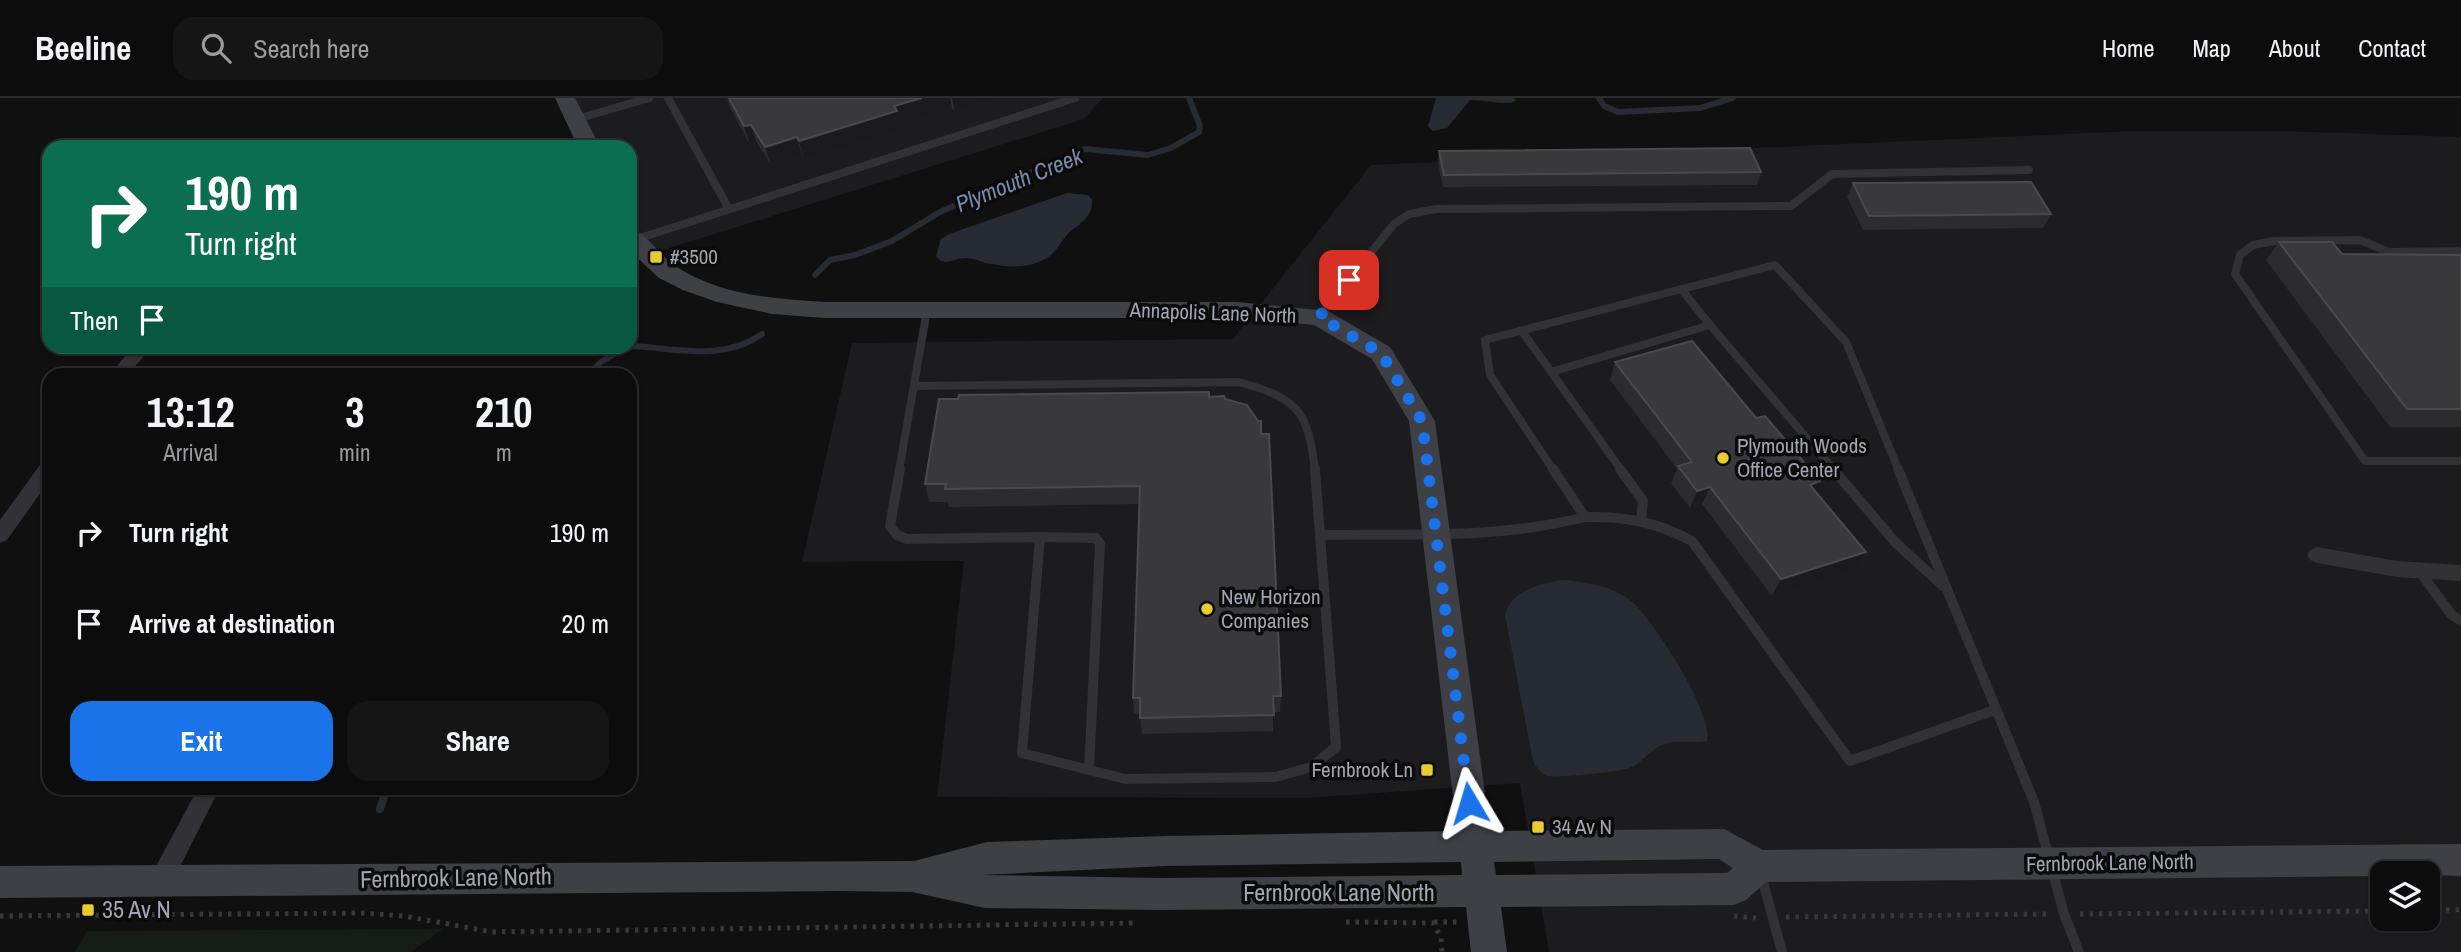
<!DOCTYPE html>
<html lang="en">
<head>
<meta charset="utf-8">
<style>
	:root { --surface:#0c0c0d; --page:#151516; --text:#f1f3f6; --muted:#9a9b9d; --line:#2c2c2e; --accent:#1a73e8 }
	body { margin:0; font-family:"Archivo Narrow",sans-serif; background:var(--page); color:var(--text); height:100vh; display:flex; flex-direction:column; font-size:26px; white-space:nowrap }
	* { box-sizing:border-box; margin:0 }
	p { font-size:23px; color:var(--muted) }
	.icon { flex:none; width:38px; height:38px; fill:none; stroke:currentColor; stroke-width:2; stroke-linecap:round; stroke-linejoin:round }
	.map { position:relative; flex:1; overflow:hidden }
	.sheet { position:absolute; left:42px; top:270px; width:595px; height:427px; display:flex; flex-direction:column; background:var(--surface); border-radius:21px; box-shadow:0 2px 5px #0004,0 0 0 2px var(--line) }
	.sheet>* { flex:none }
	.top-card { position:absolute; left:42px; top:42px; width:595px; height:214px; border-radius:21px; box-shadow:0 2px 5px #0004,0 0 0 2px var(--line); background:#0b6e4f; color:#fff; overflow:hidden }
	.tools { position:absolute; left:2370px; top:763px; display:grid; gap:14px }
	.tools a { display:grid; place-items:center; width:70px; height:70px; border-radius:14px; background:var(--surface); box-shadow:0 2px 5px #0004,0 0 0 2px var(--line); font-size:35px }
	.pin { position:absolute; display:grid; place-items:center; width:60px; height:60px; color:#fff; margin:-30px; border-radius:14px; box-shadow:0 4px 10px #0006 }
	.me { position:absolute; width:77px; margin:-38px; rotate:353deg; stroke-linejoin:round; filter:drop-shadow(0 0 5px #0008) }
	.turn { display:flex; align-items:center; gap:24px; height:147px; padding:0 28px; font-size:32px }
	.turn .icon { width:91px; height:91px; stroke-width:2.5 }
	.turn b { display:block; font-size:49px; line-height:60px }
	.then { display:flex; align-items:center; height:66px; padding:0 28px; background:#0003; gap:14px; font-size:26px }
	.eta { display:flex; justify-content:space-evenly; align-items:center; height:119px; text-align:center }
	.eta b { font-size:42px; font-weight:700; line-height:49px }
	.primary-button { display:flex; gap:14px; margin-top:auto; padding:14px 28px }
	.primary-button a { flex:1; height:80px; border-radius:21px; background:var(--accent); color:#fff; font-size:28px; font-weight:700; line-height:80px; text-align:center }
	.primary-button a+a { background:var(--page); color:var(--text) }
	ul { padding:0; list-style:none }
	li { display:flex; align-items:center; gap:21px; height:91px; padding:0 28px }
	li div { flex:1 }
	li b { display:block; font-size:26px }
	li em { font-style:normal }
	header { display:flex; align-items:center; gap:42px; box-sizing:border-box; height:98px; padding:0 35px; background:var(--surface); border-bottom:2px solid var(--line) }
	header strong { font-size:33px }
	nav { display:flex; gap:38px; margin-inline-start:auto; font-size:24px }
	.search { width:490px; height:63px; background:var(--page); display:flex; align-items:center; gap:18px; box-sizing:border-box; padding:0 24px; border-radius:21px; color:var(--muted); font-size:26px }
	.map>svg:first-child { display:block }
	.built { fill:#1c1c1e; fill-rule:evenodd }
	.green { fill:#161c18 }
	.water { fill:#272c34 }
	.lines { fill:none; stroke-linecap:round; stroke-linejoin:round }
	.stream-far1 { stroke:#272c34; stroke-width:6 }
	.stream { stroke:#272c34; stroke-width:8 }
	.path { stroke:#37383d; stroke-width:5; stroke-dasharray:3.5 6; stroke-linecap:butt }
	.lane-far1 { stroke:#313136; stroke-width:8 }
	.lane { stroke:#313136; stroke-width:10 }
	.street { fill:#313136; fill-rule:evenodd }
	.secondary { fill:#3f4046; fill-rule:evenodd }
	.wall { fill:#2c2c2f }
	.shaded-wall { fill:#1b1b1d }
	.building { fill:#39393d; stroke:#494a4f; stroke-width:2 }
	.route { stroke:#1a73e8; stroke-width:12; stroke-dasharray:0 21.6 }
	.poi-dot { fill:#e8ca31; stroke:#0b0b0c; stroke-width:2.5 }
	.labels { text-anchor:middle; stroke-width:7; stroke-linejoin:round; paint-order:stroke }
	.poi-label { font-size:21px; fill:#a2a4b1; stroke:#0b0b0c; text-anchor:start }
	.street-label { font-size:21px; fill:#a2a4b1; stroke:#0b0b0c }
	.water-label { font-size:23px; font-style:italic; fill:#798bac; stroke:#0b0b0c }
	.near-street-label { font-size:24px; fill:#a2a4b1; stroke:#0b0b0c }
	.near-poi-label { font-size:24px; fill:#a2a4b1; stroke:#0b0b0c; text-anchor:start }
</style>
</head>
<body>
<header>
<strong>Beeline</strong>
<div class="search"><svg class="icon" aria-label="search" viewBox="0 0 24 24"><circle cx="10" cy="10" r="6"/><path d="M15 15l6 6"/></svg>Search here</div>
<nav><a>Home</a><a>Map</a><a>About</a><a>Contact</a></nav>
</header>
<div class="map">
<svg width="2461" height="854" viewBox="0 0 2461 854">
	<rect width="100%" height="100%" fill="#101011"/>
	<!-- built -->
	<g class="built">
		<path d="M 561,0 L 1103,0 L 1084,21 L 647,157 L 630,135 L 630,49 L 590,49 Z"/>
		<path d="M 2135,33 L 2280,33 L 2461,39 L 2461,854 L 1549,854 L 1520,685 L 1306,700 L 937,699 L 964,463 L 802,464 L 852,245 L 1233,241 L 1371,67 ZM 2382,775 L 2427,775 L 2427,821 L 2382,821 Z"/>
	</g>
	<!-- green -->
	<path class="green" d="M 443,831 L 411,854 L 75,854 L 87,833 Z"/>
	<!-- water -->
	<g class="water">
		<path d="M 1436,0 L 1514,0 L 1516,3 C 1506,8 1483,1 1470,2 L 1447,30 L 1433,33 L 1428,28 Z"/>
		<path d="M 1067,95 L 1088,97 L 1092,102 C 1093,117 1083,124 1072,132 C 1063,139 1059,150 1051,157 C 1035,170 1011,170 992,166 C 983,165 975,160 965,160 C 954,160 944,170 936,158 L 941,141 L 949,136 Z"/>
		<path d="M 1564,482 C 1588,485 1612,488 1631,503 C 1653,521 1714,616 1707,643 C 1692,646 1678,641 1664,646 C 1650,651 1643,665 1629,670 C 1618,674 1558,680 1548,678 C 1540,675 1537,670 1533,663 L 1505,517 C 1512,491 1540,486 1564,482 Z"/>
	</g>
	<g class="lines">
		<!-- stream-far1 -->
		<g class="stream-far1">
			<path d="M 1599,0 L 1604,8 L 1618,14 L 1700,10 L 1733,0"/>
			<path d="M 815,177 L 830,162 L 855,157 L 892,143 L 940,114 L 1085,51 L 1148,57 L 1171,50 L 1199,34 L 1200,28 L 1189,0"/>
			<path d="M 630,248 C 676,250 722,264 762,236"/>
			<path d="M 589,276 L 601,264 L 628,248"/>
		</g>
		<!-- stream -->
		<path class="stream" d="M 380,711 L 387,690"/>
		<!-- path -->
		<g class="path">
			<path d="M 2427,812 L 2461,812"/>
			<path d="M 2080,816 L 2382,813"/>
			<path d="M 0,818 L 362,815 L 404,818 L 492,834 L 1138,825"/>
			<path d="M 1734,818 L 1756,820"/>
			<path d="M 1786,819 L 2050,816"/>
			<path d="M 1346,824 L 1433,825 L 1441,839 L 1442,854"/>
			<path d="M 1434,824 L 1460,824"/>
		</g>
		<!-- lane-far1 -->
		<g class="lane-far1">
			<path d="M 668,0 L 729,111"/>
			<path d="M 577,21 L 649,0"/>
			<path d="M 634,142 L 1075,0"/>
			<path d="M 2461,153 L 2389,154 L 2360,142 L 2274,143 L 2253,147 L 2240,157 L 2235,176 L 2365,363 L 2461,363"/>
			<path d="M 1319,219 L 1394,126 L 1409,116 L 1436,111 L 1791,108 L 1832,76 L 2029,72"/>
			<path d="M 1710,227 L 1835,373"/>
			<path d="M 1522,233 L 1622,373"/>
			<path d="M 1551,274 L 1710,227 L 1681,191"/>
			<path d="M 914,288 L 1238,284 C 1298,300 1308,312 1315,373"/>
			<path d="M 899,373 L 927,212"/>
			<path d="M 1554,373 L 1490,277 L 1485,242 L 1775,167 L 1846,244 L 1899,373"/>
		</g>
		<!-- lane -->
		<g class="lane">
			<path d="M 900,371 L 890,428 L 897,437 L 907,441 L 1040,439 L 1022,655 L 1125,681 L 1276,679 L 1311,669 L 1336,649 L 1320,437 C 1409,436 1498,441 1585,419 L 1553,371"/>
			<path d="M 1315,371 L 1320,437"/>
			<path d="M 1620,371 L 1643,403 L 1641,422"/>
			<path d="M 1833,371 L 1895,444 L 1943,488"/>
			<path d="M 1898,371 L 2034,704 L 2064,816 L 2079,854"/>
			<path d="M 1585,419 C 1624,418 1657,424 1692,443 L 1850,663 L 1995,612"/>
			<path d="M 1040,439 L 1096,440 L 1100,446 L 1089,672"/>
			<path d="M 2420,474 L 2451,516 L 2461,523"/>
			<path d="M 1760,773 L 1782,854"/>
		</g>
		<!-- street -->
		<g class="street">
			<path d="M 134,248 L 153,248 L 128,276 L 110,276 Z"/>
			<path d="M 49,362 L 49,383 L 7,442 L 0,445 L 0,422 L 42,364 Z"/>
			<path d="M 2317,449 L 2397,463 L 2461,467 L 2461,483 L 2397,479 L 2317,465 L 2310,462 L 2307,457 L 2310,452 Z"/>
			<path d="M 198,690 L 220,690 L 169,790 L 161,793 L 153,790 L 149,782 L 153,774 Z"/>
		</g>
		<!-- secondary -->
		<g class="secondary">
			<path d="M 555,0 L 575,0 L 600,49 L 578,49 Z"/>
			<path d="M 630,130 C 644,133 660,157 674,167 C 717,197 774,201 825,204 L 1237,204 L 1328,213 L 1390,249 L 1435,323 L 1490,733 L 1724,731 L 1763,752 L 2461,746 L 2461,778 L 2382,775 L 2382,778 L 1766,784 L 1746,802 L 1734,807 L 1501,809 L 1507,854 L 1471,854 L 1466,809 L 1160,812 L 985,810 L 912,794 L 839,793 L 0,800 L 0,768 L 914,763 L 987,744 L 1165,738 L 1457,733 L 1409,323 L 1372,261 L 1314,227 L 1237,220 L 825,220 L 772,216 L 717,204 L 683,192 L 659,180 L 630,153 ZM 1719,761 L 1733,770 L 1727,775 L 1496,777 L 1494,764 ZM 1461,764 L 1462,777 L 1160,780 L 981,777 L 1165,768 Z"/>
		</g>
	</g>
	<!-- wall -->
	<g class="wall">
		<path d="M 727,0 L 999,0 L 955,14 L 952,10 L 900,26 L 901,32 L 804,62 L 802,57 L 771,67 L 757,45 L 750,47 L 730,9 Z"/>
		<path d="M 1439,53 L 1761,74 L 1757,87 L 1443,89 L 1438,65 Z"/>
		<path d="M 1853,85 L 2051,116 L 2043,130 L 1863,132 L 1847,99 Z"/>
		<path d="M 2279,144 L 2342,156 L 2461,157 L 2461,329 L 2390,329 L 2266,162 Z"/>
		<path d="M 1615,264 L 1856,471 L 1772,498 L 1702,406 L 1690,410 L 1671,385 L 1677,371 L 1610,282 Z"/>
		<path d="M 1209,299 L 1225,301 L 1261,336 L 1281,598 L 1280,614 L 1273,614 L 1273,633 L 1142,636 L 1140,616 L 1134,616 L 1133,600 L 1139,406 L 949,409 L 948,404 L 929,404 L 925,386 Z"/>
	</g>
	<!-- shaded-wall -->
	<g class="shaded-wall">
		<path d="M 922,0 L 950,0 L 952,10 L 900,26 L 901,32 L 804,62 L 799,43 L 894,8 Z"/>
		<path d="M 952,0 L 999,0 L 955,14 Z"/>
		<path d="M 751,27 L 757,45 L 750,47 L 744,28 Z"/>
		<path d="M 797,39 L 802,57 L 771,67 L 765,49 Z"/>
		<path d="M 1820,383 L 1811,401 L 1810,387 Z"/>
		<path d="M 1710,389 L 1702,406 L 1690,410 L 1697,393 Z"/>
		<path d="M 1866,454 L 1856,471 L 1772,498 L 1781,481 Z"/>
	</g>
	<!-- building -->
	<g class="building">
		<path d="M 729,0 L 922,0 L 894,8 L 897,13 L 799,43 L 797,39 L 765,49 L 751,27 L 744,28 Z"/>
		<path d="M 1750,50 L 1761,74 L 1444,77 L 1439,53 Z"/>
		<path d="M 2031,84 L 2051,116 L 1869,118 L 1853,85 Z"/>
		<path d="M 2279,144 L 2332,144 L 2342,156 L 2461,157 L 2461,311 L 2407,311 Z"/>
		<path d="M 1692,243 L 1756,320 L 1765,318 L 1820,383 L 1810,387 L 1866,454 L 1781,481 L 1710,389 L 1697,393 L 1678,368 L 1692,364 L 1615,264 Z"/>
		<path d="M 1209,294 L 1209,299 L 1224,298 L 1225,301 L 1247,307 L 1258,323 L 1261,323 L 1261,336 L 1269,336 L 1281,598 L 1273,598 L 1274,617 L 1140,620 L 1140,600 L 1133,600 L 1140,388 L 945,391 L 946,386 L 925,386 L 939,301 L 958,301 L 959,297 Z"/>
	</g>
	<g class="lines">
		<!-- route -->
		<path class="route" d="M 1349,182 L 1319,219 L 1381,255 L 1422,323 L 1469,705"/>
	</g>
	<!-- markers -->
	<g class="poi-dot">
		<rect x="649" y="152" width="14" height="14" rx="3.5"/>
		<circle cx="1723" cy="360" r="7"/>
		<circle cx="1207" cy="511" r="7"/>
		<rect x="1420" y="665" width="14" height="14" rx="3.5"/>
		<rect x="1531" y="722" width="14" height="14" rx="3.5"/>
		<rect x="81" y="805" width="14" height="14" rx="3.5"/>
	</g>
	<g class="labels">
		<!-- poi labels -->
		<g class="poi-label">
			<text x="670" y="166">#3500</text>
			<text x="1737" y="355">Plymouth Woods<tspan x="1737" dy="24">Office Center</tspan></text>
			<text x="1221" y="506">New Horizon<tspan x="1221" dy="24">Companies</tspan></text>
			<text x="1413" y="679" text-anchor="end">Fernbrook Ln</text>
			<text x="1552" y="736">34 Av N</text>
		</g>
		<!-- street labels -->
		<g class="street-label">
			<text transform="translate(1213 215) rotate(2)" y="7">Annapolis Lane North</text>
			<text transform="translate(2110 765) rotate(-1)" y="7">Fernbrook Lane North</text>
		</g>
		<!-- water labels -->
		<g class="water-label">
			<text transform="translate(1019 82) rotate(-22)" y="8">Plymouth Creek</text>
		</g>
		<!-- near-street labels -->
		<g class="near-street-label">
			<text transform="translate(456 780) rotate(-1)" y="8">Fernbrook Lane North</text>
			<text x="1339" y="803">Fernbrook Lane North</text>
		</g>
		<!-- near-poi labels -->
		<g class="near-poi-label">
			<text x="102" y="820">35 Av N</text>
		</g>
	</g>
</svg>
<div class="tools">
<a><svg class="icon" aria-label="layers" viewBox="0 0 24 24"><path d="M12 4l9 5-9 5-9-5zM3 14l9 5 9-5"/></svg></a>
</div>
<div class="pin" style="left:1349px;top:182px;background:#d93025"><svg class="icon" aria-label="arrive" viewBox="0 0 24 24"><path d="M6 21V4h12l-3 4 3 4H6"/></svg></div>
<svg class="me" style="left:1469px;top:705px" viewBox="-20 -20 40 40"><path d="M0-17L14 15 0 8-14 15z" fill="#1a73e8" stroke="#fff" stroke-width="4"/></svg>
<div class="top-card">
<div class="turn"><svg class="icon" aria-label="right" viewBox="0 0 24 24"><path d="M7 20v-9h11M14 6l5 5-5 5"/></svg><div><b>190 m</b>Turn right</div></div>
<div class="then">Then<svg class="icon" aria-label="arrive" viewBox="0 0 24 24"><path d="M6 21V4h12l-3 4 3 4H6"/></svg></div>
</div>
<section class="sheet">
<div class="eta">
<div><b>13:12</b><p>Arrival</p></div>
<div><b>3</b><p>min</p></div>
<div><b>210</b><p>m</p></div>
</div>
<ul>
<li><svg class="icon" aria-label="right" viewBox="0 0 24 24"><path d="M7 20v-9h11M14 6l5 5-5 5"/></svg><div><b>Turn right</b></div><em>190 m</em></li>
<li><svg class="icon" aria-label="arrive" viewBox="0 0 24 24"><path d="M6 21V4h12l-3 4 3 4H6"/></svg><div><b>Arrive at destination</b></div><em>20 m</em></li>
</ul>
<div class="primary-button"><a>Exit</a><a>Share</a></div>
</section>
</div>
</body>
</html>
